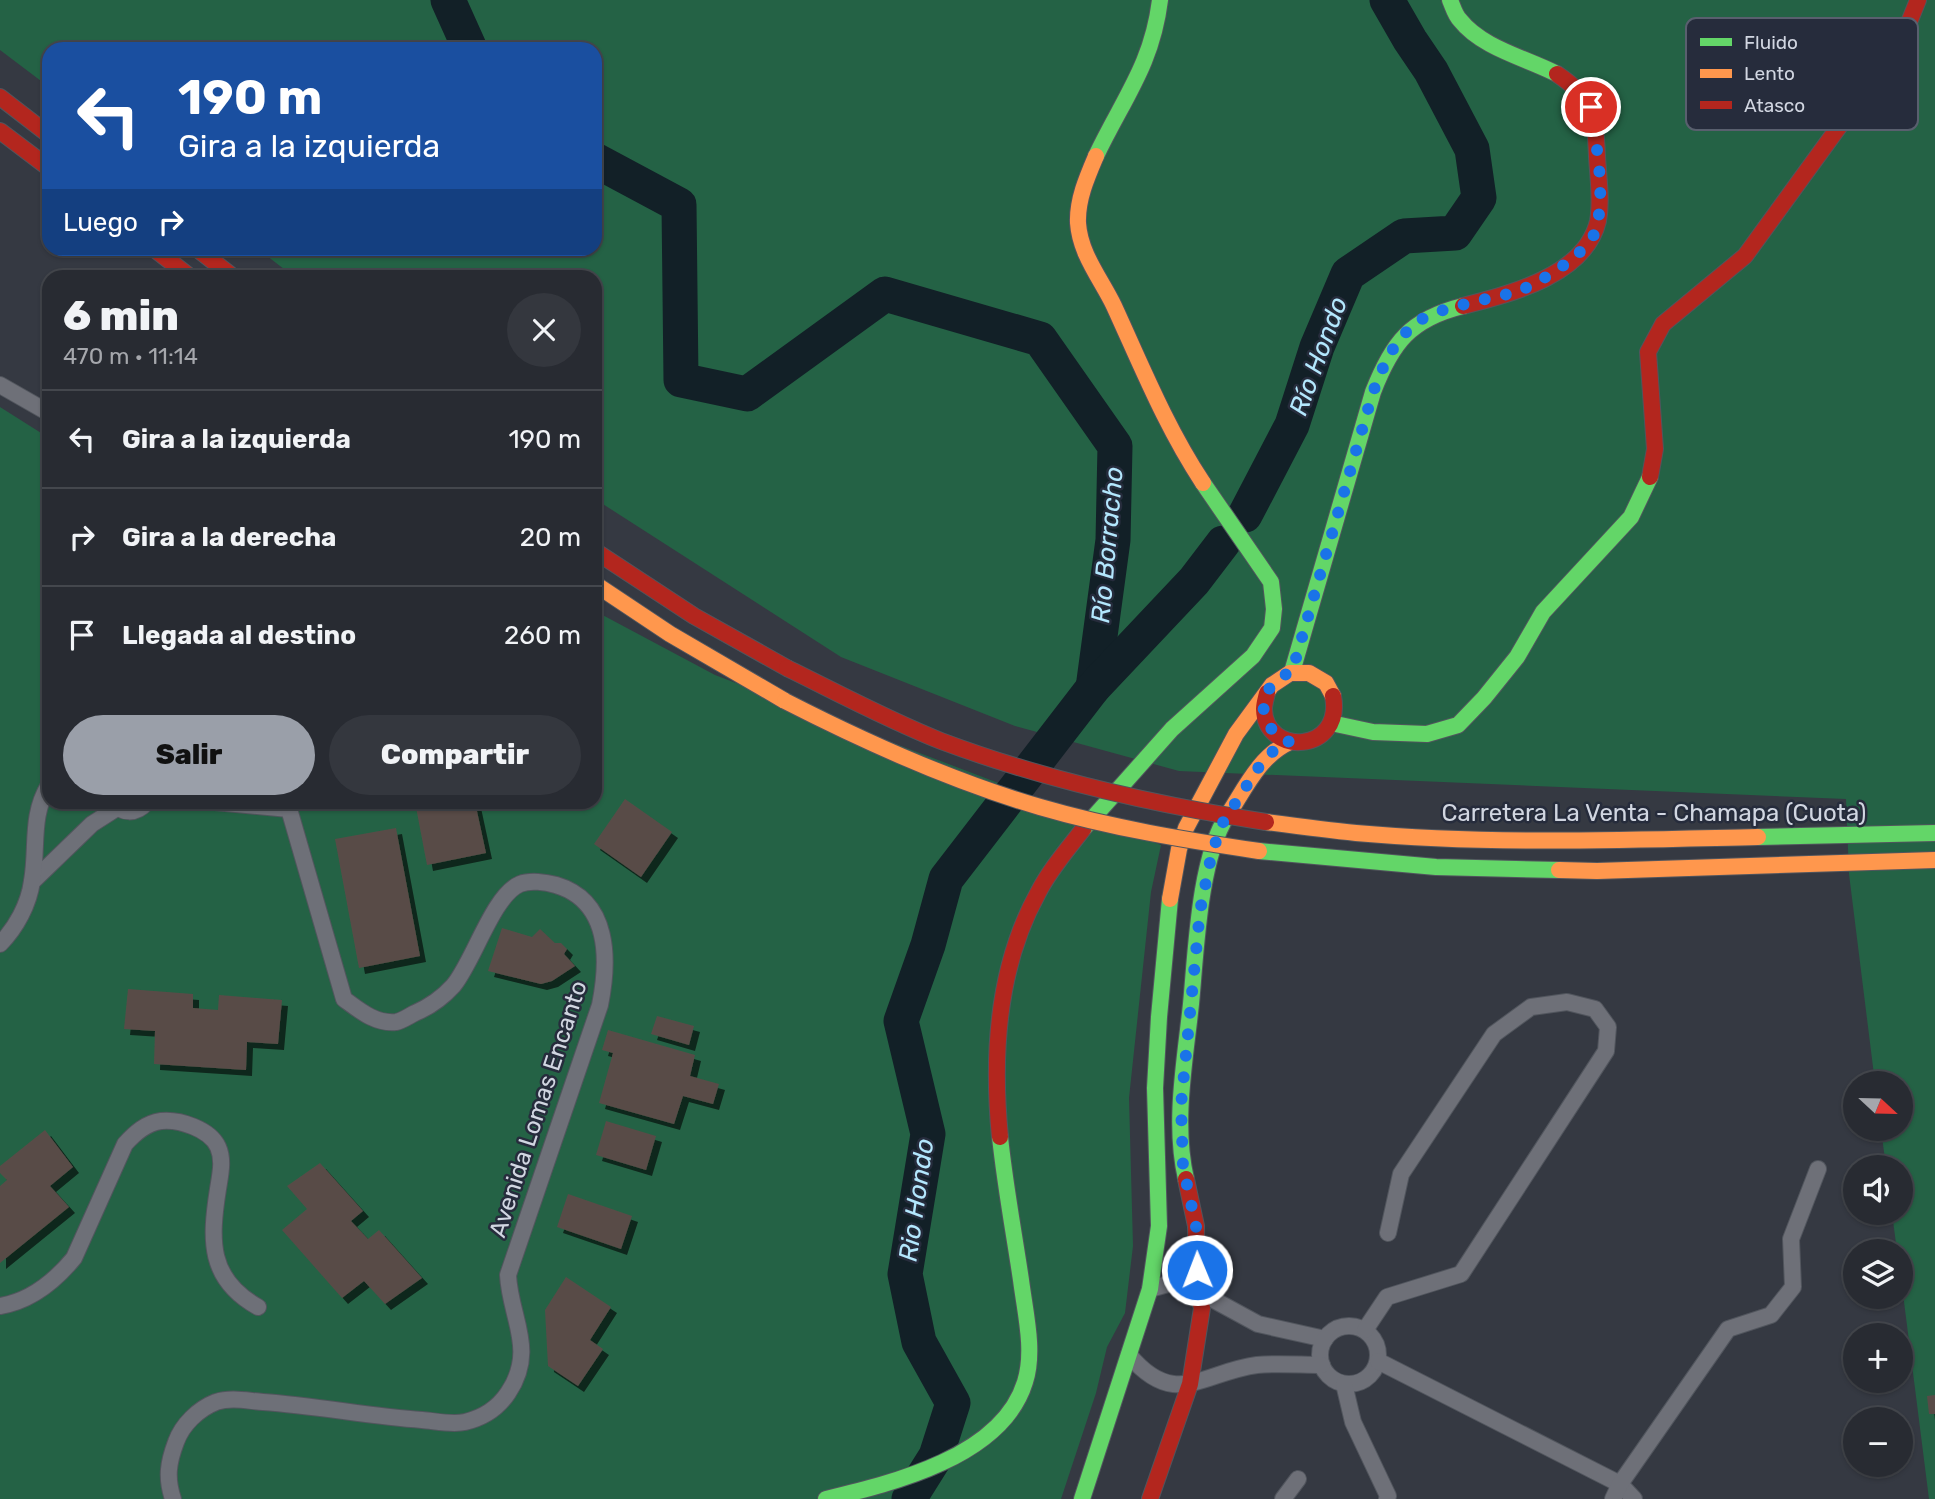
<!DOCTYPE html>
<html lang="es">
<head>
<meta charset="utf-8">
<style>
	:root { --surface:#282b32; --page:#34373e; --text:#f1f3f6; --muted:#a5a7ac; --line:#44474d; --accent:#9a9fa9 }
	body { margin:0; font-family:Rubik,sans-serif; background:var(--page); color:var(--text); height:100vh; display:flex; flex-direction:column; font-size:26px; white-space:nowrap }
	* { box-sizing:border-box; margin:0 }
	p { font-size:23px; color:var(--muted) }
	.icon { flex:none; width:38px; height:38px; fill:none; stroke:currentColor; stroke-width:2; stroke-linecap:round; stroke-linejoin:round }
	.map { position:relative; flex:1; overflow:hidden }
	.panel { position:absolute; left:42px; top:270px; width:560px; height:539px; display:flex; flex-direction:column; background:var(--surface); border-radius:21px; box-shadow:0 2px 5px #0004,0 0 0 2px var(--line) }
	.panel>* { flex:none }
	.hud { position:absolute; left:42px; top:42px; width:560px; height:214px; border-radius:21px; box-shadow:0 2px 5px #0004,0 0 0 2px var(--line); background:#1a4fa0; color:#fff; overflow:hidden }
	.needle { width:46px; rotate:112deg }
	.controls { position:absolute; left:1843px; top:1071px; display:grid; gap:14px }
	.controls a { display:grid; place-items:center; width:70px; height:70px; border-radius:50%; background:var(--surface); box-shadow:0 2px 5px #0004,0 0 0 2px var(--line); font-size:35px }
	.pin { position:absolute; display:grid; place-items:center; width:60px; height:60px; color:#fff; margin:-30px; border:4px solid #fff; border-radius:50%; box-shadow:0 2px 7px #0007 }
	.me { position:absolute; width:77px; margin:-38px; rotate:359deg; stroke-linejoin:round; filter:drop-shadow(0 0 5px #0008) }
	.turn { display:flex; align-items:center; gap:24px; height:147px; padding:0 21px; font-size:32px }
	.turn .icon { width:91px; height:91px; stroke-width:2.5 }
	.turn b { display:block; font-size:49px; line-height:60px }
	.then { display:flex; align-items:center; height:66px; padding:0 21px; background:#0003; gap:14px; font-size:26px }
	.round { display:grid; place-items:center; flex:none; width:74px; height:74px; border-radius:37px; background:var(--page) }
	.overview { display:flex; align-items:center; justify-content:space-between; height:119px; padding:0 21px }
	h1 { font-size:42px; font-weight:800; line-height:52px }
	.cta { display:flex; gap:14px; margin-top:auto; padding:14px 21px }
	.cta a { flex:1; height:80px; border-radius:42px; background:var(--accent); color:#111; font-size:28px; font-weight:800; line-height:80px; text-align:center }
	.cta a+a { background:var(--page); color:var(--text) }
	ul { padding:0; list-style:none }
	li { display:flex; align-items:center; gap:21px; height:98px; padding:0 21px; border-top:2px solid var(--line) }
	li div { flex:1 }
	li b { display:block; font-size:26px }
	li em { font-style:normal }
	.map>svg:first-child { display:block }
	.green { fill:#246245 }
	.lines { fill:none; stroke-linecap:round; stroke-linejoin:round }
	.river { stroke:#122027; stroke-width:35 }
	.building { fill:#584c47; filter:url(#shadow) }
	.street-casing { stroke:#51555d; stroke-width:18 }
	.fast-casing { stroke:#51555d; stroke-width:18 }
	.slow-casing { stroke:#51555d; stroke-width:18 }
	.jam-casing { stroke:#51555d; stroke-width:18 }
	.street { stroke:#6e7078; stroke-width:16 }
	.fast { stroke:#63d668; stroke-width:16 }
	.slow { stroke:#ff974d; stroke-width:16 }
	.jam { stroke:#b3261e; stroke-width:16 }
	.slow-bridge-casing { stroke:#51555d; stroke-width:18; stroke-linecap:butt }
	.jam-bridge-casing { stroke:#51555d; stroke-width:18; stroke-linecap:butt }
	.slow-bridge { stroke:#ff974d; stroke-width:16 }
	.jam-bridge { stroke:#b3261e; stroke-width:16 }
	.route { stroke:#1a73e8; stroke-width:12; stroke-dasharray:0 21.6 }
	.labels { text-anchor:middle; stroke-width:5; stroke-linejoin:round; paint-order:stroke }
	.street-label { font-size:24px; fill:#d1d6e1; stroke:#262c3c }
	.water-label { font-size:26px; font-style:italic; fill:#b3e7fd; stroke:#262c3c }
	.key { fill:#262c3c; stroke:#595f6e; stroke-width:2 }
	.key-label { font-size:19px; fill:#d1d6e1 }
</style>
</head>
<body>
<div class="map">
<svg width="1935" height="1499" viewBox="0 0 1935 1499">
	<defs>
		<filter id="shadow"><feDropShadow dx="6" dy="6" stdDeviation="0" flood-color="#0009"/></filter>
	</defs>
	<rect width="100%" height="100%" fill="#353942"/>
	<!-- green -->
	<g class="green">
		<path d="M 0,0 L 1935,0 L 1935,1499 L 1929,1499 L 1901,1278 L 1900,1251 L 1897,1251 L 1892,1213 L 1900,1213 L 1900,1167 L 1886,1167 L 1881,1129 L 1900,1129 L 1900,1083 L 1875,1083 L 1849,874 L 1846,799 L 1179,771 L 1015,726 L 841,657 L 595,499 L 595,276 L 293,276 L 258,249 L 595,248 L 595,49 L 49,49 L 49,87 L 0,50 Z"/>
		<path d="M 0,407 L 49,438 L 49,802 L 595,802 L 595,611 L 715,675 L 1161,845 L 1151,892 L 1129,1098 L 1133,1246 L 1125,1313 L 1107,1347 L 1096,1393 L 1061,1499 L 0,1499 Z"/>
	</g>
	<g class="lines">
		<!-- river -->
		<g class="river">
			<path d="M 448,0 L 470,49"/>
			<path d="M 595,160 L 679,205 L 681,380 L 747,394 L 885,294 L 1040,339 L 1115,446 L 1113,540 L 1093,688"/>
			<path d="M 1245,515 L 1292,425 L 1317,347 L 1348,274 L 1404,236 L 1455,233 L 1479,198 L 1472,149 L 1431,71 L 1410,40 L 1387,0"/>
			<path d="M 909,1499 L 936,1456 L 953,1403 L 919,1342 L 905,1274 L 928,1134 L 901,1021 L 928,945 L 946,879 L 1093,688 L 1194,581 L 1223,543"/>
		</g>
	</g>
	<!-- building -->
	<g class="building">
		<path d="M 625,799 L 672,832 L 641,877 L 594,844 Z"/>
		<path d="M 415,802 L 475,802 L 486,853 L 427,865 Z"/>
		<path d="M 396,828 L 420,956 L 359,968 L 335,839 Z"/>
		<path d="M 502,928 L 532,937 L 540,929 L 555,943 L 561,943 L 567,949 L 564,954 L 575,966 L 552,981 L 541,984 L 488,971 Z"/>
		<path d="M 128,989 L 193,994 L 193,1008 L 218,1010 L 219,995 L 282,1000 L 278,1044 L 247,1042 L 246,1070 L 154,1064 L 155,1031 L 124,1029 Z"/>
		<path d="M 657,1016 L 694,1026 L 689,1045 L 651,1034 Z"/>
		<path d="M 608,1030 L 695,1055 L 690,1076 L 719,1084 L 713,1104 L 683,1096 L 674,1124 L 599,1103 L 613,1053 L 602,1050 Z"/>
		<path d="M 606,1121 L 656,1136 L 646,1170 L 596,1155 Z"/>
		<path d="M 45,1130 L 73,1167 L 50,1186 L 69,1207 L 0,1263 L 0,1186 L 7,1180 L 0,1173 L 0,1166 Z"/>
		<path d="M 320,1163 L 363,1211 L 351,1221 L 368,1239 L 379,1230 L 422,1278 L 385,1304 L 364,1281 L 342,1298 L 282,1230 L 307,1209 L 287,1186 Z"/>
		<path d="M 568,1194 L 632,1216 L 621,1249 L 557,1227 Z"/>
		<path d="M 566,1277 L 611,1307 L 590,1340 L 603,1349 L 578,1386 L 548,1366 L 545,1310 Z"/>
		<path d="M 1935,1395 L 1935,1414 L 1929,1414 L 1927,1396 Z"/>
	</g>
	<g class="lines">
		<!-- street casing -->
		<g class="street-casing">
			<g id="street">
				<path d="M 0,385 L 49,413"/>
				<path d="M 111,802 C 122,814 136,815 147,802"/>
				<path d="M 215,802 L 289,809"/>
				<path d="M 32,882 L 92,824 L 117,808"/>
				<path d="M 0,944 C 16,928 29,904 32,881 C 38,847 30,816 49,785"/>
				<path d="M 1150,1289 L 1179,1281 L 1258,1324 L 1325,1339"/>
				<path d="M 0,1306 C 31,1301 55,1281 74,1258 L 125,1144 C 135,1133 146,1123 161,1121 C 179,1119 210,1129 218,1147 C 224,1160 220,1176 218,1189 C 210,1240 208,1279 258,1307"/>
				<circle cx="1349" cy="1355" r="29"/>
				<path d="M 1365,1330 L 1387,1297 L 1461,1274 L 1606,1051 L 1608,1027 L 1595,1009 L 1567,1002 L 1531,1007 L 1494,1034 L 1401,1174 L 1388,1233"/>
				<path d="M 1129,1355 C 1175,1410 1203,1372 1257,1365 C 1278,1363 1301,1365 1322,1365"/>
				<path d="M 1378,1361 L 1620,1484 L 1634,1499"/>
				<path d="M 1344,1384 L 1353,1422 L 1388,1496 L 1387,1499"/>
				<path d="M 173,1499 C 166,1478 168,1463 176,1442 C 182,1425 198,1409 216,1402 C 231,1397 248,1401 263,1402 C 317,1406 369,1416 422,1420 C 435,1421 452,1425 465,1422 C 482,1418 498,1408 508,1393 C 537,1350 510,1318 508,1275 L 600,1005 C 609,960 610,901 556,885 C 546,882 530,880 520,884 C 493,895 473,963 453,986 C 443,997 429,1007 415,1013 C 409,1016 402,1021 396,1022 C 375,1024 359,1010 344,999 L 289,809 L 291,802"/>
				<path d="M 1283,1499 L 1298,1479"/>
				<path d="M 1613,1499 L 1620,1484 L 1728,1329 L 1771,1315 L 1793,1287 L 1791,1239 L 1818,1169"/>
			</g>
		</g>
		<!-- fast casing -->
		<g class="fast-casing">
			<g id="fast">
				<path d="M 1450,0 C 1453,7 1455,15 1460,20 C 1482,48 1526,58 1557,74"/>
				<path d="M 1096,156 C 1123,99 1152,65 1160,0"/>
				<path d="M 1292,672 L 1373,392 C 1392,343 1410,319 1463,306"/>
				<path d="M 1331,723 L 1373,732 L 1427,734 L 1458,725 L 1484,698 L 1517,657 L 1543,612 L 1631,517 L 1650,477"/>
				<path d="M 1084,828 L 1172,729 L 1253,656 L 1272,628 L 1274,609 L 1271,582 L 1203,483"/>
				<path d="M 1758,837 L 1935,833"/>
				<path d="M 1259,851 L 1436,867 L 1559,870"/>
				<path d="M 1186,1179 C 1173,1123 1185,1061 1191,1004 C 1196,952 1199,859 1227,816"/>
				<path d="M 826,1499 C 893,1483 1002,1457 1025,1382 C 1035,1351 1025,1312 1021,1280 C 1014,1233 1005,1185 1000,1137"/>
				<path d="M 1082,1499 L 1150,1289 L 1159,1226 L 1155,1088 L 1159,1017 L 1170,899"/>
			</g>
		</g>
		<!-- slow casing -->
		<g class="slow-casing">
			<g id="slow">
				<path d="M 1096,156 C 1087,177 1077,200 1078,223 C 1080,254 1101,279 1114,306 C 1142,367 1166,427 1203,483"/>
				<path d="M 595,584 L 670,634 L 785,701"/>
				<path d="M 1227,816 C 1245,789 1259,756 1290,742"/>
				<path d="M 1266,822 C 1296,826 1326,830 1356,833 C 1490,845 1624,840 1758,837"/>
				<path d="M 1559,870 L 1597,871 L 1935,860"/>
				<path d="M 1170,899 L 1179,849 L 1186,828 L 1236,734 L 1272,685 L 1290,673 L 1309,673 L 1326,683 L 1333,696"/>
			</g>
		</g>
		<!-- jam casing -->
		<g class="jam-casing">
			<g id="jam">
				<path d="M 0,97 L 49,135"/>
				<path d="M 0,131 L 49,168"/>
				<path d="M 153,248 L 189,276"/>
				<path d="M 196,248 L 232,276"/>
				<path d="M 1463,306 C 1509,294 1585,276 1598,221 C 1602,200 1598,177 1597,156 C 1595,114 1594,99 1557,74"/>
				<path d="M 1650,477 L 1655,449 L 1648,352 L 1663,324 L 1745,256 L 1902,40 L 1918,0"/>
				<path d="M 595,551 L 694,616 L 787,668"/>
				<path d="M 1267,693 C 1266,698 1264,704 1264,709 C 1265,757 1344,753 1333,696"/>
				<path d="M 1000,1137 C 992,1055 997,967 1038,893 C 1050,869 1068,849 1084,828"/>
				<path d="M 1150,1499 L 1190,1384 L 1202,1308 L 1197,1291 L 1196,1226 L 1186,1179"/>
			</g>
		</g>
		<!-- street -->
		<use href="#street" class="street"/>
		<!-- fast -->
		<use href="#fast" class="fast"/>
		<!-- slow -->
		<use href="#slow" class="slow"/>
		<!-- jam -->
		<use href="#jam" class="jam"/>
		<!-- slow-bridge casing -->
		<g class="slow-bridge-casing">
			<path id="slow-bridge" d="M 785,701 C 867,743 951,781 1040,807 C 1112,828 1185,840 1259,851"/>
		</g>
		<!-- jam-bridge casing -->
		<g class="jam-bridge-casing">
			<path id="jam-bridge" d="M 787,668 C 838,693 888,720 941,741 C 1045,780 1156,805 1266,822"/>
		</g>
		<!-- slow-bridge -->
		<use href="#slow-bridge" class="slow-bridge"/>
		<!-- jam-bridge -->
		<use href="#jam-bridge" class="jam-bridge"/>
	</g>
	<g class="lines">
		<!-- route -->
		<path class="route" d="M 1197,1270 L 1196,1226 L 1183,1167 L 1181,1105 L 1200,911 L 1210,862 L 1220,827 L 1264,759 L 1277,748 L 1290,742 C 1253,727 1256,684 1292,672 L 1373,392 C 1384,364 1394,339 1419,321 C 1437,308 1489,299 1512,293 C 1532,287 1551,274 1568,262 C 1578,254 1592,242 1596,230 C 1606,191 1596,146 1591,107"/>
	</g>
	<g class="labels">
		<!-- street labels -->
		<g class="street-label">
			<text x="1654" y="821">Carretera La Venta - Chamapa (Cuota)</text>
			<text transform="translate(538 1109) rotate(-72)" y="8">Avenida Lomas Encanto</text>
		</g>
		<!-- water labels -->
		<g class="water-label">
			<text transform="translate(1318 356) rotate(-70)" y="9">Río Hondo</text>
			<text transform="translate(1107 545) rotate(-85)" y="9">Río Borracho</text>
			<text transform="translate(916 1200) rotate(-82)" y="9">Rio Hondo</text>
		</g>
	</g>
	<!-- legend -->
	<rect x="1686" y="18" width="232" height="112" rx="10" class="key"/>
	<rect x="1700" y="38" width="32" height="8" fill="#63d668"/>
	<rect x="1700" y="69" width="32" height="9" fill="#ff974d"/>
	<rect x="1700" y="101" width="32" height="8" fill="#b3261e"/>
	<g class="key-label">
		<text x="1744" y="49">Fluido</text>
		<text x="1744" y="80">Lento</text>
		<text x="1744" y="112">Atasco</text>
	</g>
</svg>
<div class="controls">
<a><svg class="needle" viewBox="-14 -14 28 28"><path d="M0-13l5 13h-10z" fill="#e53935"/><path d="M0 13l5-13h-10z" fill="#a5a7ac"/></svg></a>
<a><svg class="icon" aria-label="sound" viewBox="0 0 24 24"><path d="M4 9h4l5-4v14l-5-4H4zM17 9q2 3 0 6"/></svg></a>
<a><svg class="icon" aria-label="layers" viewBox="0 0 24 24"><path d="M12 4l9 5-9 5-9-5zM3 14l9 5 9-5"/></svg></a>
<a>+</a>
<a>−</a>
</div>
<div class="pin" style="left:1591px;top:107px;background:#d93025"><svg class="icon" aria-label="arrive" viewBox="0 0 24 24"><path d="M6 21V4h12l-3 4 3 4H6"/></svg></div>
<svg class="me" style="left:1197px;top:1270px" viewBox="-20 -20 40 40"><circle r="17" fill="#1a73e8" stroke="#fff" stroke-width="3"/><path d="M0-11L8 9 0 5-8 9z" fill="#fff"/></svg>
<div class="hud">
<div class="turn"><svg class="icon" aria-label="left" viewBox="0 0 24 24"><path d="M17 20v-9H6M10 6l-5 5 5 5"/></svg><div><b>190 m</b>Gira a la izquierda</div></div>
<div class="then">Luego<svg class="icon" aria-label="right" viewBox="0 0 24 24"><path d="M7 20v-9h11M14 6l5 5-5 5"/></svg></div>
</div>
<section class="panel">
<div class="overview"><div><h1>6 min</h1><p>470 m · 11:14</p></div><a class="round"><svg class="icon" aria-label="close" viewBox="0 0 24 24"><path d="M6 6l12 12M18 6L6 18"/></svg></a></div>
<ul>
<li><svg class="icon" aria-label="left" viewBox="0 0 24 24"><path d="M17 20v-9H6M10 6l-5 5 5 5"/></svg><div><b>Gira a la izquierda</b></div><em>190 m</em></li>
<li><svg class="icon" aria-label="right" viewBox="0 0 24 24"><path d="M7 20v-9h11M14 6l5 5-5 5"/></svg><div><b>Gira a la derecha</b></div><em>20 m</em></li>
<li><svg class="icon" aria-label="arrive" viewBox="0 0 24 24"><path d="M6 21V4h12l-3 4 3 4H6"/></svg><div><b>Llegada al destino</b></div><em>260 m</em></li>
</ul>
<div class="cta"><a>Salir</a><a>Compartir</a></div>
</section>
</div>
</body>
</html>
